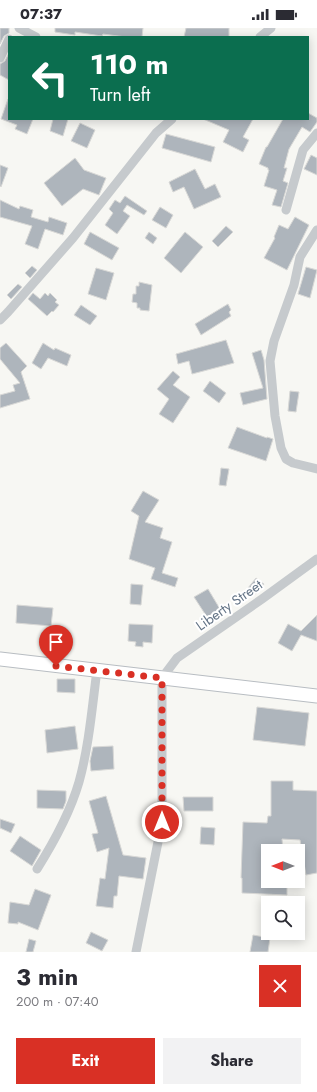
<!DOCTYPE html>
<html lang="en">
<head>
<meta charset="utf-8">
<style>
	:root { --surface:#fff; --page:#f2f2f3; --text:#2b2b33; --muted:#7c7c81; --accent:#d93025 }
	body { margin:0; font-family:Jost,sans-serif; background:var(--page); color:var(--text); height:100vh; display:flex; flex-direction:column; font-size:15px; white-space:nowrap }
	* { box-sizing:border-box; margin:0 }
	p { font-size:13px; color:var(--muted) }
	.icon { flex:none; width:22px; height:22px; fill:none; stroke:currentColor; stroke-width:2; stroke-linecap:round; stroke-linejoin:round }
	.map { position:relative; height:924px; overflow:hidden }
	.side { display:flex; flex-direction:column; background:var(--surface); flex:1 }
	.side>* { flex:none }
	.banner { position:absolute; left:8px; top:8px; width:301px; height:84px; border-radius:0px; box-shadow:0 2px 10px #0003; background:#0b6e4f; color:#fff; overflow:hidden }
	.needle { width:26px; rotate:270deg }
	.fabs { position:absolute; left:261px; top:816px; display:grid; gap:8px }
	.fabs a { display:grid; place-items:center; width:44px; height:44px; border-radius:0px; background:var(--surface); box-shadow:0 2px 10px #0003; font-size:20px }
	.pin { position:absolute; display:grid; place-items:center; width:34px; height:34px; color:#fff; margin:-41px -17px; border-radius:50% 50% 50% 0; rotate:-45deg; box-shadow:0 0 4px #0007 }
	.pin .icon { rotate:45deg }
	.me { position:absolute; width:44px; margin:-22px; rotate:0deg; stroke-linejoin:round; filter:drop-shadow(0 0 3px #0008) }
	.turn { display:flex; align-items:center; gap:14px; height:84px; padding:0 16px; font-size:18px }
	.turn .icon { width:52px; height:52px; stroke-width:2.5 }
	.turn b { display:block; font-size:28px; line-height:34px }
	.round { display:grid; place-items:center; flex:none; width:42px; height:42px; border-radius:0px; background:var(--page) }
	.overview { display:flex; align-items:center; justify-content:space-between; height:68px; padding:0 16px }
	h1 { font-size:24px; font-weight:700; line-height:30px }
	.action { display:flex; gap:8px; margin-top:auto; padding:8px 16px }
	.action a { flex:1; height:46px; border-radius:0px; background:var(--accent); color:#fff; font-size:16px; font-weight:700; line-height:46px; text-align:center }
	.action a+a { background:var(--page); color:var(--text) }
	.status { display:flex; justify-content:space-between; align-items:center; height:28px; padding:0 20px; background:var(--surface); direction:ltr }
	.status svg { height:11px; fill:currentColor }
	.map>svg:first-child { display:block }
	.building { fill:#aeb5bc; stroke:#d8d8d6 }
	.lines { fill:none; stroke-linecap:round; stroke-linejoin:round }
	.secondary-casing { stroke:#b8bdc2; stroke-width:15 }
	.street { stroke:#c6cacd; stroke-width:9 }
	.secondary { stroke:#fff; stroke-width:13 }
	.route { stroke:#d93025; stroke-width:7; stroke-dasharray:0 12.6 }
	.labels { text-anchor:middle; stroke-width:4; stroke-linejoin:round; paint-order:stroke }
	.street-label { font-size:14px; fill:#647486; stroke:#fff }
</style>
</head>
<body>
<div class="status"><b>07:37</b><svg viewBox="0 0 49 12"><path d="M0 12V9h3v3zM5 12V6h3v6zM10 12V3h3v9zM15 12V0h3v12zM26 1h20v11H26zM47 4h2v5h-2z"/></svg></div>
<div class="map">
<svg width="317" height="924" viewBox="0 0 317 924">
	<rect width="100%" height="100%" fill="#f7f7f3"/>
	<!-- building -->
	<g class="building">
		<path d="M 0,0 L 9,0 L 9,5 L 4,8 L 0,16 Z"/>
		<path d="M 55,0 L 143,0 L 142,9 L 126,9 L 103,6 L 102,8 L 75,4 L 75,7 L 55,4 Z"/>
		<path d="M 186,0 L 229,0 L 229,9 L 184,9 Z"/>
		<path d="M 9,25 L 9,52 L 0,47 L 0,36 L 5,33 Z"/>
		<path d="M 8,71 L 9,91 L 33,91 L 27,106 L 15,101 L 17,97 L 1,91 Z"/>
		<path d="M 308,85 L 317,90 L 317,94 L 310,104 L 302,99 L 289,121 L 284,140 L 287,140 L 283,153 L 288,155 L 281,179 L 272,177 L 277,162 L 264,158 L 269,142 L 268,142 L 268,140 L 259,136 L 266,119 L 267,119 L 283,91 L 308,91 Z"/>
		<path d="M 53,91 L 68,91 L 63,108 L 50,103 Z"/>
		<path d="M 203,91 L 253,91 L 243,109 L 249,112 L 243,124 L 223,114 L 229,102 Z"/>
		<path d="M 80,95 L 95,102 L 87,120 L 71,113 Z"/>
		<path d="M 166,106 L 215,119 L 211,134 L 162,120 Z"/>
		<path d="M 311,127 L 317,130 L 317,147 L 304,141 Z"/>
		<path d="M 75,130 L 84,142 L 106,150 L 99,167 L 83,161 L 62,178 L 44,155 Z"/>
		<path d="M 0,137 L 8,140 L 1,159 L 0,158 Z"/>
		<path d="M 195,141 L 205,161 L 215,156 L 221,169 L 194,181 L 184,159 L 173,164 L 169,154 Z"/>
		<path d="M 125,168 L 147,183 L 144,187 L 127,177 L 123,183 L 130,188 L 117,206 L 105,197 L 113,185 L 109,181 L 115,172 L 120,175 Z"/>
		<path d="M 0,172 L 19,181 L 20,178 L 33,182 L 31,189 L 48,194 L 49,189 L 67,195 L 63,207 L 45,201 L 38,221 L 25,216 L 32,198 L 0,189 Z"/>
		<path d="M 160,179 L 173,187 L 166,200 L 152,192 Z"/>
		<path d="M 295,189 L 309,197 L 287,242 L 264,230 L 275,210 L 274,209 L 279,197 L 288,201 Z"/>
		<path d="M 226,198 L 233,204 L 218,219 L 212,213 Z"/>
		<path d="M 90,204 L 119,220 L 112,232 L 84,216 Z"/>
		<path d="M 149,204 L 157,210 L 153,216 L 145,210 Z"/>
		<path d="M 185,204 L 203,219 L 181,245 L 164,230 Z"/>
		<path d="M 32,238 L 37,242 L 30,250 L 25,245 Z"/>
		<path d="M 306,239 L 317,242 L 310,270 L 298,266 Z"/>
		<path d="M 96,240 L 114,245 L 106,272 L 88,266 Z"/>
		<path d="M 139,254 L 152,257 L 149,283 L 140,282 L 140,280 L 137,280 L 137,275 L 132,274 L 133,266 L 136,266 L 136,258 L 139,258 Z"/>
		<path d="M 18,256 L 22,259 L 11,271 L 7,267 Z"/>
		<path d="M 33,265 L 40,271 L 45,265 L 48,268 L 50,265 L 57,272 L 55,274 L 59,277 L 53,284 L 52,283 L 47,288 L 28,271 Z"/>
		<path d="M 228,276 L 231,282 L 229,284 L 231,288 L 201,307 L 195,296 Z"/>
		<path d="M 81,277 L 97,288 L 90,297 L 74,287 Z"/>
		<path d="M 226,312 L 234,335 L 192,346 L 189,333 L 178,336 L 176,326 Z"/>
		<path d="M 6,315 L 27,338 L 21,344 L 30,371 L 0,380 L 0,367 L 15,363 L 13,357 L 20,355 L 0,331 L 0,320 Z"/>
		<path d="M 43,315 L 54,322 L 55,320 L 71,327 L 67,338 L 48,330 L 41,341 L 32,335 Z"/>
		<path d="M 261,322 L 264,332 L 267,371 L 243,377 L 240,365 L 263,360 L 252,325 Z"/>
		<path d="M 173,343 L 180,349 L 173,357 L 190,369 L 173,395 L 159,386 L 169,371 L 157,361 Z"/>
		<path d="M 210,353 L 226,365 L 219,375 L 203,363 Z"/>
		<path d="M 290,363 L 299,364 L 296,384 L 288,383 Z"/>
		<path d="M 237,399 L 267,410 L 267,409 L 273,411 L 266,433 L 228,420 Z"/>
		<path d="M 221,440 L 229,441 L 226,458 L 219,457 Z"/>
		<path d="M 143,463 L 159,472 L 145,494 L 163,500 L 160,510 L 172,514 L 162,545 L 178,550 L 175,559 L 151,551 L 155,540 L 129,531 L 139,488 L 131,483 Z"/>
		<path d="M 256,550 L 264,556 L 256,566 L 248,560 Z"/>
		<path d="M 131,556 L 143,557 L 141,577 L 130,576 Z"/>
		<path d="M 208,561 L 220,581 L 207,589 L 194,569 Z"/>
		<path d="M 17,577 L 53,580 L 51,598 L 16,595 Z"/>
		<path d="M 317,587 L 317,613 L 301,607 L 292,623 L 278,615 L 288,596 L 301,603 Z"/>
		<path d="M 129,596 L 153,597 L 152,615 L 143,614 L 143,619 L 135,618 L 136,614 L 128,613 Z"/>
		<path d="M 57,651 L 75,651 L 75,665 L 57,664 Z"/>
		<path d="M 257,679 L 309,685 L 305,718 L 253,712 Z"/>
		<path d="M 75,698 L 78,721 L 47,725 L 45,702 Z"/>
		<path d="M 113,718 L 114,741 L 91,743 L 90,733 L 93,719 Z"/>
		<path d="M 271,753 L 293,753 L 293,762 L 317,763 L 317,845 L 306,847 L 300,812 L 282,811 L 283,823 L 268,823 L 268,853 L 287,853 L 287,867 L 242,865 L 242,850 L 241,850 L 243,794 L 267,795 L 268,788 L 271,788 Z"/>
		<path d="M 37,762 L 66,763 L 66,773 L 63,781 L 37,780 Z"/>
		<path d="M 106,768 L 123,827 L 146,830 L 143,851 L 119,848 L 117,868 L 114,868 L 113,880 L 96,878 L 100,850 L 105,851 L 109,820 L 97,824 L 92,806 L 98,805 L 89,773 Z"/>
		<path d="M 183,769 L 213,769 L 213,783 L 184,783 Z"/>
		<path d="M 0,791 L 15,796 L 11,805 L 0,800 Z"/>
		<path d="M 201,799 L 215,800 L 214,817 L 200,816 Z"/>
		<path d="M 20,808 L 41,822 L 32,838 L 10,823 Z"/>
		<path d="M 35,861 L 51,867 L 38,902 L 18,894 L 18,896 L 8,895 L 10,874 L 29,877 Z"/>
		<path d="M 91,904 L 108,912 L 102,923 L 86,915 Z"/>
		<path d="M 253,907 L 270,910 L 268,924 L 250,924 Z"/>
		<path d="M 29,911 L 36,913 L 33,924 L 26,924 Z"/>
	</g>
	<g class="lines">
		<!-- secondary casing -->
		<g class="secondary-casing">
			<path id="secondary" d="M 0,631 L 317,668"/>
		</g>
		<!-- street -->
		<g class="street">
			<path d="M 19,0 L 36,9"/>
			<path d="M 260,9 L 271,0"/>
			<path d="M 0,30 L 9,11"/>
			<path d="M 286,182 L 303,122 L 317,105"/>
			<path d="M 317,202 L 300,229 L 294,257 L 274,313 L 270,333 L 275,388 L 281,420 L 286,431 L 293,435 L 317,441"/>
			<path d="M 0,292 L 8,284 L 73,210 L 156,105 L 172,91"/>
			<path d="M 37,841 C 54,814 70,785 79,754 C 89,718 92,680 97,642"/>
			<path d="M 136,924 L 162,794 L 162,650 L 177,630 L 262,571 L 317,531"/>
		</g>
		<!-- secondary -->
		<use href="#secondary" class="secondary"/>
	</g>
	<g class="lines">
		<!-- route -->
		<path class="route" d="M 56,638 L 162,650 L 162,794"/>
	</g>
	<g class="labels">
		<!-- street labels -->
		<g class="street-label">
			<text transform="translate(229 577) rotate(-35)" y="5">Liberty Street</text>
		</g>
	</g>
</svg>
<div class="fabs">
<a><svg class="needle" viewBox="-14 -14 28 28"><path d="M0-13l5 13h-10z" fill="#e53935"/><path d="M0 13l5-13h-10z" fill="#7c7c81"/></svg></a>
<a><svg class="icon" aria-label="search" viewBox="0 0 24 24"><circle cx="10" cy="10" r="6"/><path d="M15 15l6 6"/></svg></a>
</div>
<div class="pin" style="left:56px;top:638px;background:#d93025"><svg class="icon" aria-label="arrive" viewBox="0 0 24 24"><path d="M6 21V4h12l-3 4 3 4H6"/></svg></div>
<svg class="me" style="left:162px;top:794px" viewBox="-20 -20 40 40"><circle r="17" fill="#d93025" stroke="#fff" stroke-width="3"/><path d="M0-11L8 9 0 5-8 9z" fill="#fff"/></svg>
<div class="banner">
<div class="turn"><svg class="icon" aria-label="left" viewBox="0 0 24 24"><path d="M17 20v-9H6M10 6l-5 5 5 5"/></svg><div><b>110 m</b>Turn left</div></div>
</div>
</div>
<section class="side">
<div class="overview"><div><h1>3 min</h1><p>200 m · 07:40</p></div><a class="round" style="background:#d93025;color:#fff"><svg class="icon" aria-label="close" viewBox="0 0 24 24"><path d="M6 6l12 12M18 6L6 18"/></svg></a></div>
<div class="action"><a>Exit</a><a>Share</a></div>
</section>
</body>
</html>
